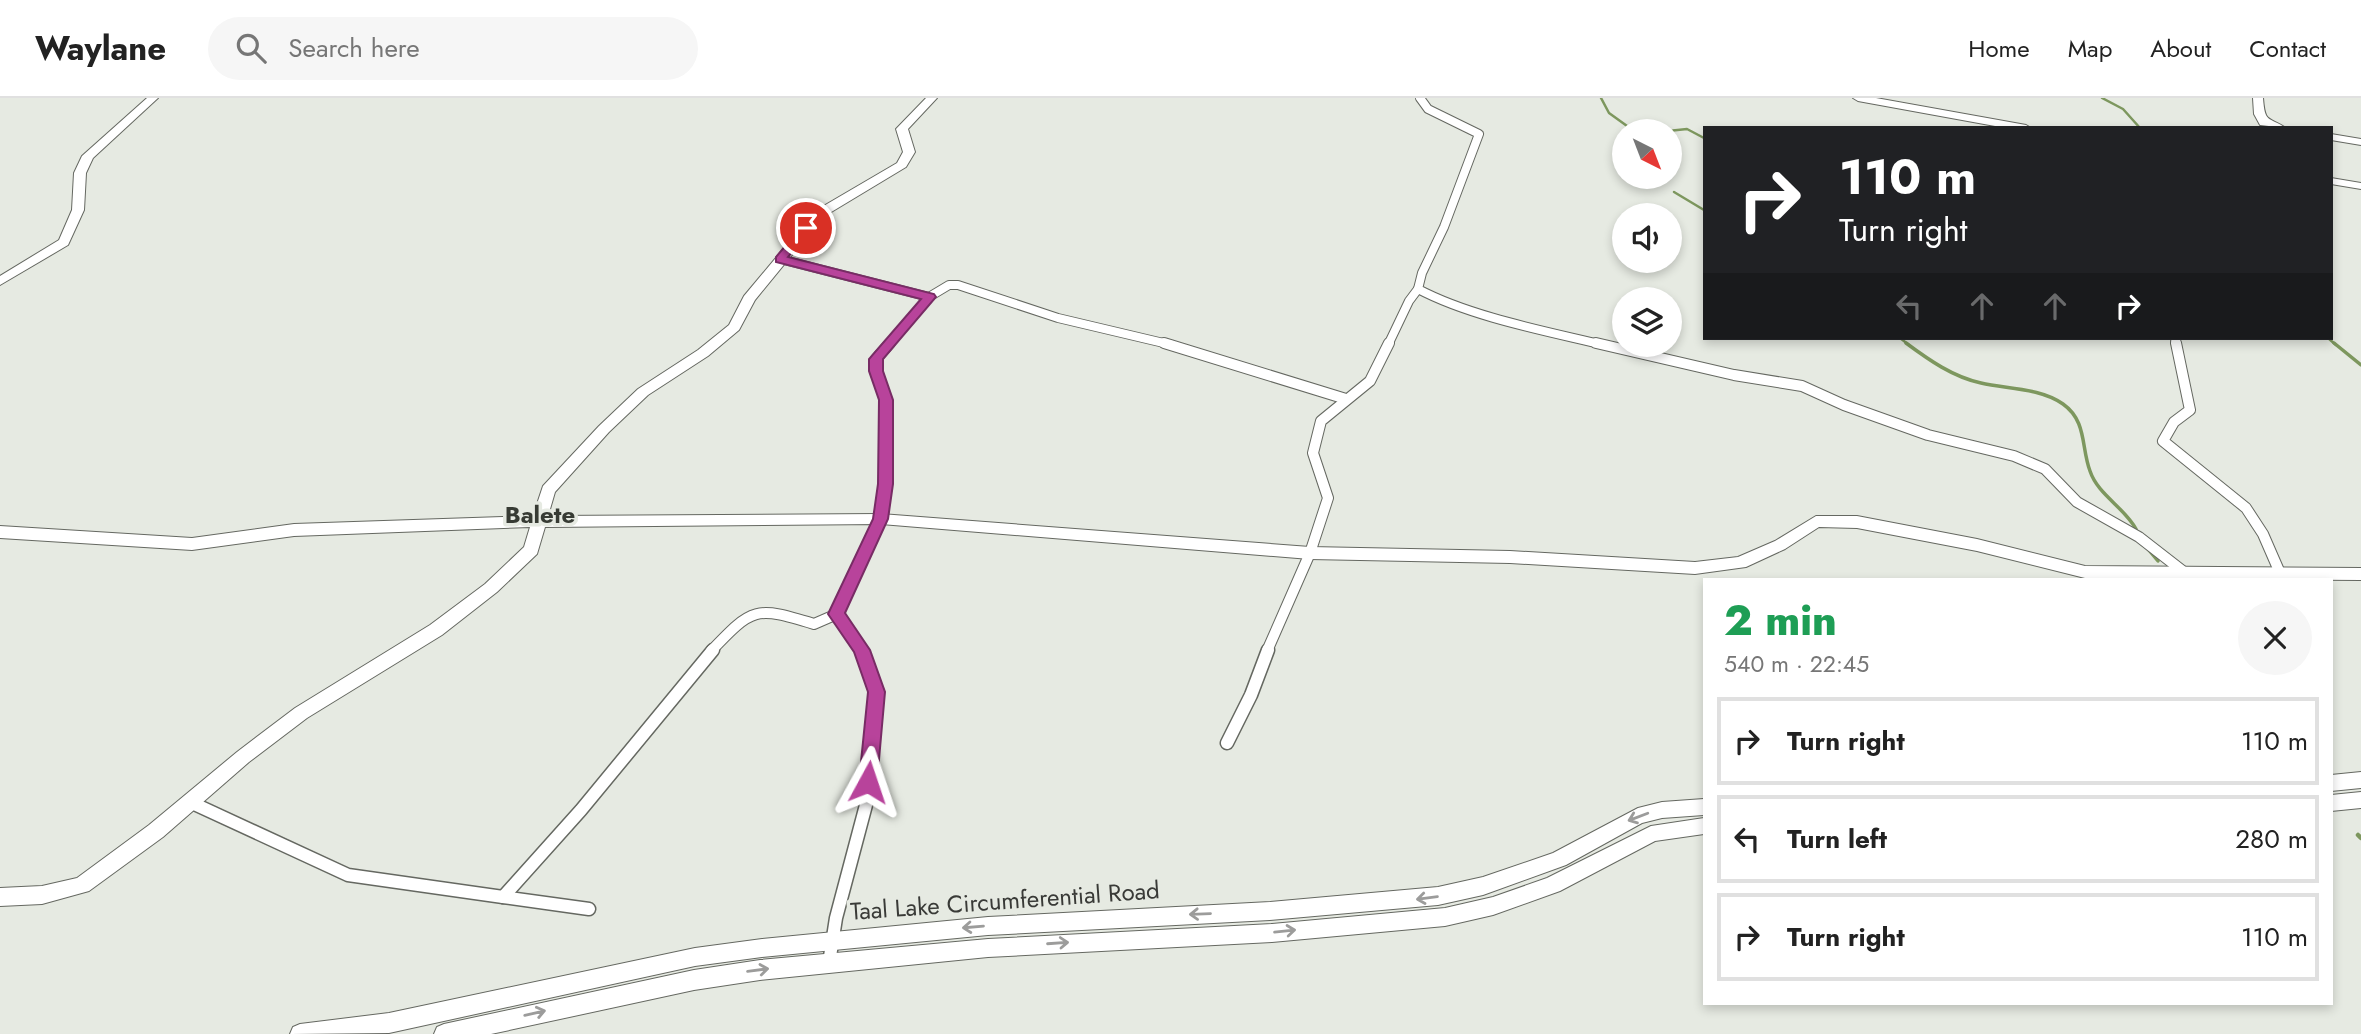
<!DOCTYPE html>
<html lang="en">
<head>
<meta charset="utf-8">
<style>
	:root { --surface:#fff; --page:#f6f6f6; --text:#222; --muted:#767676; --line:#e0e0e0 }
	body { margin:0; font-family:Jost,sans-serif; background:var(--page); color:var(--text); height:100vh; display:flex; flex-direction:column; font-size:26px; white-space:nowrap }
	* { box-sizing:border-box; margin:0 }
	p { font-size:23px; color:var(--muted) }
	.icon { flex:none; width:38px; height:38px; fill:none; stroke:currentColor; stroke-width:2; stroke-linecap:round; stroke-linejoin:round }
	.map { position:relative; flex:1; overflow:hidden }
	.panel { position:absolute; left:1703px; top:480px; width:630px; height:427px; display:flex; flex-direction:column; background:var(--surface); border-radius:0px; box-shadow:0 4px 10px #0003 }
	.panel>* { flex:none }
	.banner { position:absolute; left:1703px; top:28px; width:630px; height:214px; border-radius:0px; box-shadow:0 4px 10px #0003; background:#202124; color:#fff; overflow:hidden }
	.needle { width:46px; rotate:138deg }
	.controls { position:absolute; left:1612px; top:21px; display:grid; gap:14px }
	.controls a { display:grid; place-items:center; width:70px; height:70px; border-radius:50%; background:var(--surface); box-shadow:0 4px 10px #0003; font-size:35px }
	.pin { position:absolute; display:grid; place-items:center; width:60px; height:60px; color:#fff; margin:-30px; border:4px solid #fff; border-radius:50%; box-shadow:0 2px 7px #0007 }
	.me { position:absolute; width:77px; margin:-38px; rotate:5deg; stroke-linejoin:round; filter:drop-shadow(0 0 5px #0008) }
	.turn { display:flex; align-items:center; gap:24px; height:147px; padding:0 21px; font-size:32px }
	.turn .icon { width:91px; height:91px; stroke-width:2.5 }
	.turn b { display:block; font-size:49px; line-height:60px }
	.lanes { display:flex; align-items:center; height:66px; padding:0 21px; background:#0003; justify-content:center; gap:35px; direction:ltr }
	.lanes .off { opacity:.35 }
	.round { display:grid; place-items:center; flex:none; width:74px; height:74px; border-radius:37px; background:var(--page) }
	.headline { display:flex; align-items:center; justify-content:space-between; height:119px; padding:0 21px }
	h1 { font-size:42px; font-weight:800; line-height:52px; color:#1e9e55 }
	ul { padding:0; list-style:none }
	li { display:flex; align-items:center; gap:21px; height:88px; margin:0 14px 10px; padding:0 7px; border:4px solid var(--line); border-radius:0px }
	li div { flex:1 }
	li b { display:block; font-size:26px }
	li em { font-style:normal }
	header { display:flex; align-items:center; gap:42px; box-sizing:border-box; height:98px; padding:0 35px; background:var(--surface); border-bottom:2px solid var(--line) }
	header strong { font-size:33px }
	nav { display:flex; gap:38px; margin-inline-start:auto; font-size:24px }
	.search { width:490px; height:63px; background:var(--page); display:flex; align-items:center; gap:18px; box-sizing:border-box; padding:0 24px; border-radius:38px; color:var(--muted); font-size:26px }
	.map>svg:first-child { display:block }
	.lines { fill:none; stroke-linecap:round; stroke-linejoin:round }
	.stream-far2 { stroke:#7d975e; stroke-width:2.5 }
	.stream-far1 { stroke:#7d975e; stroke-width:3.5 }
	.stream { stroke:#7d975e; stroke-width:4.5 }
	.street-far2-casing { stroke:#656861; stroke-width:10 }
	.street-far1-casing { stroke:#656861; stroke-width:12 }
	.street-casing { stroke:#656861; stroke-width:15 }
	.secondary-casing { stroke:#656861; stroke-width:2 }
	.street-far2 { stroke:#fff; stroke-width:8 }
	.street-far1 { stroke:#fff; stroke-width:10 }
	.street { stroke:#fff; stroke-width:12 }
	.secondary { fill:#fff; fill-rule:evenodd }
	.oneway { stroke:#9c9c9b }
	.route { fill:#b8439b; stroke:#782c65; stroke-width:2 }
	.labels { text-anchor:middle; stroke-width:7; stroke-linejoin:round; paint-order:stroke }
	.quarter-label { font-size:24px; font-weight:bold; fill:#373b34; stroke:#e6eae2 }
	.near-street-label { font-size:24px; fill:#393a37; stroke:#e6eae2 }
</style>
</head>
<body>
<header>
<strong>Waylane</strong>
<div class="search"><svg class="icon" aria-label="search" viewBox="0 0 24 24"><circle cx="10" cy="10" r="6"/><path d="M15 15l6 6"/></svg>Search here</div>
<nav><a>Home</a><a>Map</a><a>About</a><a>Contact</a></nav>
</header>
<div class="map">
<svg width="2361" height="936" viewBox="0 0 2361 936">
	<rect width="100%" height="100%" fill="#e6eae2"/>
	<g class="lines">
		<!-- stream-far2 -->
		<g class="stream-far2">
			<path d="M 1601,0 L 1609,15 L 1634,33"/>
			<path d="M 2102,0 L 2123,11 L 2140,30"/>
			<path d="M 1668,33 L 1687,31 L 1704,40"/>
			<path d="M 1674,94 L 1704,112"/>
			<path d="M 1900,240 L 1909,247"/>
			<path d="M 2328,240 L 2336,247"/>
		</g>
		<!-- stream-far1 -->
		<g class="stream-far1">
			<path d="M 1906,245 C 1929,262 1953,279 1981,285 C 2007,291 2041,290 2063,306 C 2087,323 2081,349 2090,373 C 2098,397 2124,409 2136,431"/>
			<path d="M 2334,245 L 2361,267"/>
			<path d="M 2148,451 L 2158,463"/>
		</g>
		<!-- stream -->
		<path class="stream" d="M 2358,737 L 2361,740"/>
		<!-- street-far2 casing -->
		<g class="street-far2-casing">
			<g id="street-far2">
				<path d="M 1420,0 L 1428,11 L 1479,36 L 1444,129 L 1422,175 L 1418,191 C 1471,219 1546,233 1604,247"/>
				<path d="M 780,161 L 929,199 L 888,247"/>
				<path d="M 929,199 L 949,187 L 958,187 L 1058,220 L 1172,247"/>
				<path d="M 2175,240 L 2176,247"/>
				<path d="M 1388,247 L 1409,203 L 1418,191"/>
			</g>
		</g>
		<!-- street-far1 casing -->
		<g class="street-far1-casing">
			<g id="street-far1">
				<path d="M 1164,245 L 1346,301"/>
				<path d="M 1596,245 L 1734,277 L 1802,288 L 1844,307 L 1928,337 L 2014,358 L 2045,371 L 2077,404 L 2139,439 L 2184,474"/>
				<path d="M 2176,245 L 2190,312 L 2174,324 L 2163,343 L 2246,410 L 2263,436 L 2280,475"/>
				<path d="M 711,553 C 753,509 755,508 814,526 L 837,516"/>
				<path d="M 862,553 L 837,516 L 881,421 L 885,386 L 886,302 L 876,273 L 876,261 L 890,245"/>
				<path d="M 1267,553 L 1310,455 L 1328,400 L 1313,355 L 1321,323 L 1370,283 L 1389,245"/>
			</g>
		</g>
		<!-- street casing -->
		<g class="street-casing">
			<g id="street">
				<path d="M 1227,645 L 1251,597 L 1268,552"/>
				<path d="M 190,704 L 348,777 L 503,799 L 581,712 L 713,552"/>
				<path d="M 503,799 L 589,811"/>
				<path d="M 829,865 L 836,820 L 866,707 L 877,594 L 861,552"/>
			</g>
		</g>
		<!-- secondary casing -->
		<g class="secondary-casing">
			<g id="secondary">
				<path d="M 147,0 L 158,0 L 93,60 L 86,75 L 84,112 L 68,147 L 0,187 L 0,178 L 59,142 L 72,112 L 74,75 L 82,58 Z"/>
				<path d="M 926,0 L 937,0 L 908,31 L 915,54 L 906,69 L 823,119 L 755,202 L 739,232 L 708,258 L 648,297 L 609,334 L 555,394 L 548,418 L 881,416 L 1310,449 L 1510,453 L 1695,464 L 1738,459 L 1775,443 L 1816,418 L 1857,418 L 1977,441 L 2085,468 L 2361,470 L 2361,482 L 2085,480 L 1977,453 L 1857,430 L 1819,429 L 1785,451 L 1746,469 L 1695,476 L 1510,465 L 1310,461 L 881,426 L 545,429 L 537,456 L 497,494 L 442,537 L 307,620 L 249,664 L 163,739 L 89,793 L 42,806 L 0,808 L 0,790 L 42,788 L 77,780 L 149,727 L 237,654 L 295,610 L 430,527 L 485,486 L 524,449 L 530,429 L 294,438 L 192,452 L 0,440 L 0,428 L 192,440 L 294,426 L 533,418 L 543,388 L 599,328 L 638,291 L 698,252 L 729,227 L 744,198 L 815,113 L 897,65 L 903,54 L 896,31 Z"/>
				<path d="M 1853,0 L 1876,0 L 2026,27 L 2031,30 L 2006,30 L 1858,3 Z"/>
				<path d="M 2253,0 L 2263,0 C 2265,26 2268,18 2286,30 L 2260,27 L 2254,16 Z"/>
				<path d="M 2331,36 L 2361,41 L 2361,47 L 2331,42 Z"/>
				<path d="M 2331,80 L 2361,85 L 2361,91 L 2331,86 Z"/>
				<path d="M 2361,674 L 2361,690 L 2331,693 L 2331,677 Z"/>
				<path d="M 2361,694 L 2361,710 L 2331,713 L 2331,697 Z"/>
				<path d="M 1704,701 L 1704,717 L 1662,720 L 1642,725 L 1566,767 L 1483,797 L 1438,807 L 1270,822 L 988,837 L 762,859 L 695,868 L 389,935 L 290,936 L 293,929 L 300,926 L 389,915 L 695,850 L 762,841 L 988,819 L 1270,804 L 1438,789 L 1483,779 L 1553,755 L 1638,710 L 1662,704 Z"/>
				<path d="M 1704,720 L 1704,736 L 1655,743 L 1560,793 L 1493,817 L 1445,828 L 1272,844 L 988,859 L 760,882 L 694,892 L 491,936 L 434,936 L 437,929 L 444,926 L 694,872 L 760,862 L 988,841 L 1272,826 L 1445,810 L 1493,799 L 1547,780 L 1651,728 Z"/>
			</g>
		</g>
		<!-- street-far2 -->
		<use href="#street-far2" class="street-far2"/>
		<!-- street-far1 -->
		<use href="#street-far1" class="street-far1"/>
		<!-- street -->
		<use href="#street" class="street"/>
		<!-- secondary -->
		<use href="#secondary" class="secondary"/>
	</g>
	<!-- one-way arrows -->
	<defs><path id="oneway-shaft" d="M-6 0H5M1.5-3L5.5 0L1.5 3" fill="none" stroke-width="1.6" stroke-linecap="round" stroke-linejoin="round" transform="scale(1.75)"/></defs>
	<g class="oneway">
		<use href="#oneway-shaft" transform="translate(1638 719) rotate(159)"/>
		<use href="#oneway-shaft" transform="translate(1427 800) rotate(173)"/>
		<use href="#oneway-shaft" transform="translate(1200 816) rotate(178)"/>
		<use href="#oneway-shaft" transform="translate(973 829) rotate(175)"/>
		<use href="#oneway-shaft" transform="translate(1285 833) rotate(-6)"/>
		<use href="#oneway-shaft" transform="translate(1058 845) rotate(-4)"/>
		<use href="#oneway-shaft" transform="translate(758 872) rotate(-7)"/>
		<use href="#oneway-shaft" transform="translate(535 915) rotate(-13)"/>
	</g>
	<!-- route -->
	<path class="route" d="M 806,127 L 812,130 L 788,159 L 934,196 L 936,199 L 883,261 L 883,273 L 893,302 L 893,386 L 888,421 L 845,515 L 870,552 L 885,594 L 877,684 L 875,690 L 868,692 L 862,690 L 859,684 L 868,594 L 854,554 L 828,516 L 873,421 L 878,386 L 879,302 L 869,273 L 869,261 L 921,201 L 776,164 L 776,159 L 802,128 Z"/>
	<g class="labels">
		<!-- quarter labels -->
		<g class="quarter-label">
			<text x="540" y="425">Balete</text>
		</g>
		<!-- near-street labels -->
		<g class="near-street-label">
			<text transform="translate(1005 803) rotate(-4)" y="8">Taal Lake Circumferential Road</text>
		</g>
	</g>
</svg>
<div class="controls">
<a><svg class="needle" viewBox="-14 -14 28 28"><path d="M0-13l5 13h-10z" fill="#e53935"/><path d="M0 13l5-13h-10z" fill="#767676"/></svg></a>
<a><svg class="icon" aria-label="sound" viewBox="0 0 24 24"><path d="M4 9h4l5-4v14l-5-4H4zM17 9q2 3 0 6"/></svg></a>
<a><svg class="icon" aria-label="layers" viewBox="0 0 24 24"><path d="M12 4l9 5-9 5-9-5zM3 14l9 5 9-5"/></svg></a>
</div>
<div class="pin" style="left:806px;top:130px;background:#d93025"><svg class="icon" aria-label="arrive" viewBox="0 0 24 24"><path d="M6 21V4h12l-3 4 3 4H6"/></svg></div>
<svg class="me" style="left:868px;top:684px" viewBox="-20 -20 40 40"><path d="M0-17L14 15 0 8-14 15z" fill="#b8439b" stroke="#fff" stroke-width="4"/></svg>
<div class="banner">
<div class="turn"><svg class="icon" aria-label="right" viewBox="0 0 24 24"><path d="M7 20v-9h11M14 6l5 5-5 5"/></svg><div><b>110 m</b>Turn right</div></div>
<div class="lanes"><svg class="icon off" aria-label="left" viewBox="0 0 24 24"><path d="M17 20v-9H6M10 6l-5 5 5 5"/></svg><svg class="icon off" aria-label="ahead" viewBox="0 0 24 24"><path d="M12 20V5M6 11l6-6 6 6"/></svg><svg class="icon off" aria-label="ahead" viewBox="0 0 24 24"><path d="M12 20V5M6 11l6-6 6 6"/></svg><svg class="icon" aria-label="right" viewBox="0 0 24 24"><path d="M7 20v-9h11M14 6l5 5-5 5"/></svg></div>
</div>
<section class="panel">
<div class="headline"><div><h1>2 min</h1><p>540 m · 22:45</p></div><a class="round"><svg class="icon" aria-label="close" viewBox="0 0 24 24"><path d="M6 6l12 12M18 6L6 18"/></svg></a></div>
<ul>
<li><svg class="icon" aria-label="right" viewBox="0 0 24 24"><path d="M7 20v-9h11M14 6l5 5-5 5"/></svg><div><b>Turn right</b></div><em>110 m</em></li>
<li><svg class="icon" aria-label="left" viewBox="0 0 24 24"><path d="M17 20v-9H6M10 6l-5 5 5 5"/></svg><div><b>Turn left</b></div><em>280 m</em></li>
<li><svg class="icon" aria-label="right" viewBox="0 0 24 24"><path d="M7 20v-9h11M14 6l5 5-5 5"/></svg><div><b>Turn right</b></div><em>110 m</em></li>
</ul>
</section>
</div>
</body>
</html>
